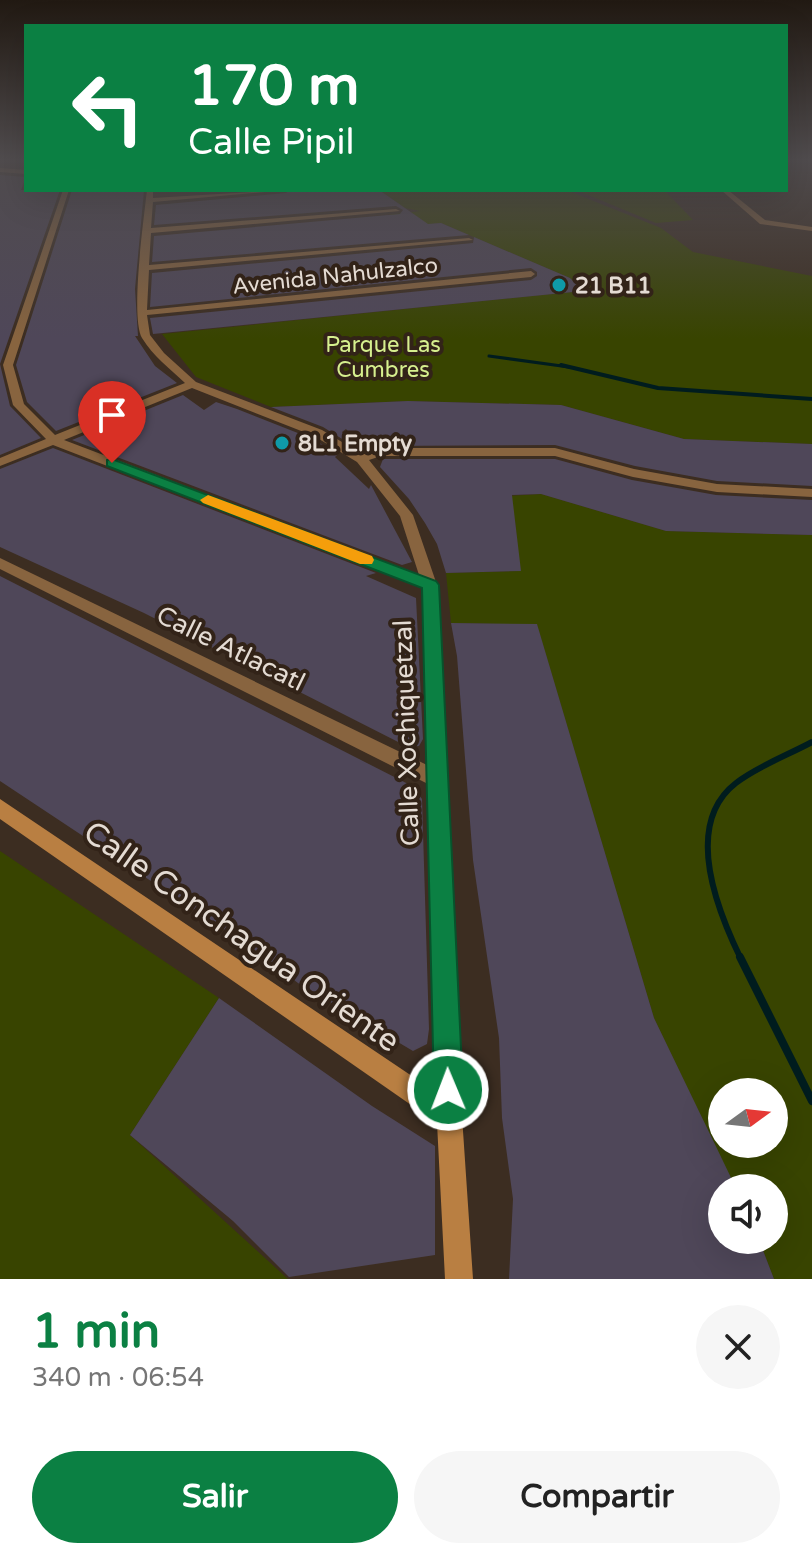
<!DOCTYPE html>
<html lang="es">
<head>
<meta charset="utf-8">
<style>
	:root { --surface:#fff; --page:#f6f6f6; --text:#222; --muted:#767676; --accent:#0b8043 }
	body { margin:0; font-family:"Varela Round",sans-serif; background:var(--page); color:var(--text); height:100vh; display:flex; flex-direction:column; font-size:30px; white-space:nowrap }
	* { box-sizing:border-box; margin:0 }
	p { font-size:26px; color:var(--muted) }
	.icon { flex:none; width:44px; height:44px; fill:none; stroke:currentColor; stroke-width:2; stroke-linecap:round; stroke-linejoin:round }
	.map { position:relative; height:1279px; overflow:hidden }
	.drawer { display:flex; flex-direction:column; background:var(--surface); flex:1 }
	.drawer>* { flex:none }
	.top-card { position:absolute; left:24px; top:24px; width:764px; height:168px; border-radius:0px; box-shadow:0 8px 32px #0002; background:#0b8043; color:#fff; overflow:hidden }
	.needle { width:52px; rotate:75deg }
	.tools { position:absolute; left:708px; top:1078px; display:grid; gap:16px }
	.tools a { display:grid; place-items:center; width:80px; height:80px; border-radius:50%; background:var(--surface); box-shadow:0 8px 32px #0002; font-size:40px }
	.pin { position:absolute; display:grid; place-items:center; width:68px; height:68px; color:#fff; margin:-82px -34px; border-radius:50% 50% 50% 0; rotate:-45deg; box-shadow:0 0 8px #0007 }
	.pin .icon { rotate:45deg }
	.me { position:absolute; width:88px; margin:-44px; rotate:359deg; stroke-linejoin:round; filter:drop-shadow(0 0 6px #0008) }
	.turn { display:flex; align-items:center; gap:28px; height:168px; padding:0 32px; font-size:36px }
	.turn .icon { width:104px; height:104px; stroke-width:2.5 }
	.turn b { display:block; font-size:56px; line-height:68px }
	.round { display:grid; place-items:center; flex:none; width:84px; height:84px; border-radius:42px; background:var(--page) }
	.overview { display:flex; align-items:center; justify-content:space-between; height:136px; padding:0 32px }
	h1 { font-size:48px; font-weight:800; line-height:60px; color:var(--accent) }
	.button { display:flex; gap:16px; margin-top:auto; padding:16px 32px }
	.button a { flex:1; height:92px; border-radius:48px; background:var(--accent); color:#fff; font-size:32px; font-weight:800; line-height:92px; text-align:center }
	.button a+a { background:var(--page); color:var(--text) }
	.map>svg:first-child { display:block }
	.green { fill:#384400; fill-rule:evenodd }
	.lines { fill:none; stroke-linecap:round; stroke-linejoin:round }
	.stream-far3 { stroke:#001c1e; stroke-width:3 }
	.stream-far2 { stroke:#001c1e; stroke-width:4 }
	.stream-far1 { stroke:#001c1e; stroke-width:6 }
	.stream { stroke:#001c1e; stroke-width:8 }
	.building { fill:#4f4759 }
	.street { fill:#88643f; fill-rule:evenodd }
	.secondary { fill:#b97f42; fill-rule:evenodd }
	.route { fill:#0b8043; stroke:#07532c; stroke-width:2 }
	.slow { fill:#f59e0b }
	.culture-dot { fill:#0f9aa8; stroke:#322318; stroke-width:3 }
	.labels { text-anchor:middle; stroke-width:8; stroke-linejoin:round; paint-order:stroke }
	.far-street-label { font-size:22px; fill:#e4dbd3; stroke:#322318 }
	.far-poi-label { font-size:22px; font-weight:bold; fill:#e4dbd3; stroke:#322318; text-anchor:start }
	.far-park-label { font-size:22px; fill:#d6ef8e; stroke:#322318 }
	.street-label { font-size:26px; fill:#e4dbd3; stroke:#322318 }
	.near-street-label { font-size:32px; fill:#e4dbd3; stroke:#322318 }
</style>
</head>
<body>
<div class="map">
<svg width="812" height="1279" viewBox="0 0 812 1279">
	<rect width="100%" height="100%" fill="#3c2d21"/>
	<!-- green -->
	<g class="green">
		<path d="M 379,190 L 566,190 L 661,228 L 693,252 L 812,276 L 812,444 L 684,439 L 561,405 L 408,401 L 271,407 L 196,377 L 162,334 L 582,291 L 570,278 L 441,223 L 395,227 L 388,215 L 420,211 L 405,208 Z"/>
		<path d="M 576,190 L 664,190 L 693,220 L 656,223 Z"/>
		<path d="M 541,494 L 666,531 L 812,535 L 812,1279 L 774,1279 L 759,1240 L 774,1240 L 774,1188 L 735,1188 L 654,1018 L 537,625 L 451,623 L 446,573 L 520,571 L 515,521 L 508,496 ZM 722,1092 L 774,1092 L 774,1144 L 722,1144 Z"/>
		<path d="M 0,851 L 219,998 L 130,1135 L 288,1279 L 0,1279 Z"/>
	</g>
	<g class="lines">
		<!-- stream-far3 -->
		<path class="stream-far3" d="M 489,356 L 569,367"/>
		<!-- stream-far2 -->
		<path class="stream-far2" d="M 561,365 L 658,388 L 812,399"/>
		<!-- stream-far1 -->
		<path class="stream-far1" d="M 741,959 C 717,910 683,824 736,783 C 758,766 788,755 812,742"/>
		<!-- stream -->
		<path class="stream" d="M 740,957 L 812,1101"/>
	</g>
	<!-- building -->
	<g class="building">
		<path d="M 0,175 L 26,177 L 21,190 L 60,190 L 0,364 L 10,406 L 41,438 L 0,455 Z"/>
		<path d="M 72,190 L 144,190 L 135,289 L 138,336 L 135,336 L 155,366 L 177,383 L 56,431 L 27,402 L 16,365 Z"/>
		<path d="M 289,190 L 379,190 L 428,224 L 441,223 L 469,235 L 152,262 L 154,236 L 400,214 L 403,210 L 396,206 L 154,225 L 156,205 L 286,193 Z"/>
		<path d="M 474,237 L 570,278 L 583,291 L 153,334 L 150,318 L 531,280 L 537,276 L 537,272 L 531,268 L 150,307 L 152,273 L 473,243 Z"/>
		<path d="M 183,395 L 204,410 L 216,402 L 237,409 L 313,439 L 338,454 L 335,457 L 369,489 L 371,485 L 412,562 L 402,565 L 72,440 Z"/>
		<path d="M 408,401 L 561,405 L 684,439 L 812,444 L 812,486 L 717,481 L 635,466 L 555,445 L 377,446 L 357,442 L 346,429 L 342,432 L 347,442 L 323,427 L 271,407 Z"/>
		<path d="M 53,448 L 376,573 L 366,576 L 416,598 L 423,739 L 419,746 L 408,747 L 144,613 L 0,547 L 0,469 Z"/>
		<path d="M 383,459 L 555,459 L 632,480 L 716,495 L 812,500 L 812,535 L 666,531 L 541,494 L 512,495 L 521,571 L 446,573 L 437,544 L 425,523 L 409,499 L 380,467 Z"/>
		<path d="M 0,576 L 412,786 L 422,799 L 429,1029 L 427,1044 L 413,1051 L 298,983 L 252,948 L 0,781 Z"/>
		<path d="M 451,623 L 537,624 L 654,1018 L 736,1188 L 722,1188 L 722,1240 L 759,1240 L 774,1279 L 509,1279 L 513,1199 L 502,1118 L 499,1038 L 473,860 L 457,656 Z"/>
		<path d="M 219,998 L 372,1106 L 435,1146 L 435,1255 L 289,1277 L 233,1221 L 130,1135 Z"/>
	</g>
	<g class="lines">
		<!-- street -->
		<g class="street">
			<path d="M 0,168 L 26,170 L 26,174 L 0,172 Z"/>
			<path d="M 63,190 L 69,190 L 13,365 L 24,404 L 55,435 L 185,383 C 170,369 153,356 142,338 C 130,317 144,218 147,190 L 153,190 L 153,198 L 286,190 L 153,202 L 151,228 L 396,209 L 400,211 L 151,233 L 149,265 L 469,238 L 473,240 L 149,270 L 147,310 L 531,271 L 535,274 L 531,277 L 147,315 L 150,335 L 164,353 L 196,382 L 322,430 L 362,454 L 379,448 L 555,448 L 634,469 L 717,484 L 812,489 L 812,497 L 717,492 L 633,477 L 555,456 L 381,456 L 369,460 L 413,515 L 437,585 L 462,1116 L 458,1125 L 449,1129 L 440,1125 L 436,1116 L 428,784 L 0,569 L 0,558 L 427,765 L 423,588 L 53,445 L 0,466 L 0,458 L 46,439 L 13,405 L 3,365 ZM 192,388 L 314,436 L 357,462 L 400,516 L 419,575 L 64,440 Z"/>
			<path d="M 721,190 L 728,190 L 765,220 L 812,227 L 812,231 L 760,224 Z"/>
		</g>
		<!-- secondary -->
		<path class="secondary" d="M 0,799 L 458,1107 L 462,1116 L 473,1279 L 445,1279 L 437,1123 L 0,819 Z"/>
	</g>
	<!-- sky -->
	<linearGradient id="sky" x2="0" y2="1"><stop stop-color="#211912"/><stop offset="0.47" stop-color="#504c4e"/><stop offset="1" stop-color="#504c4e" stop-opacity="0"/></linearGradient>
	<rect width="812" height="339" fill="url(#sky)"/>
	<!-- route -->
	<path class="route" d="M 112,459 L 436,581 L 439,585 L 463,1090 L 458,1100 L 448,1104 L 438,1100 L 434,1090 L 422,588 L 107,466 L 107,460 Z"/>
	<!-- slow -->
	<path class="slow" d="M 208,495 L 372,556 L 374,560 L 372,564 L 360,564 L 203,503 L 200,500 Z"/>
	<!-- markers -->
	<g class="culture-dot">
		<circle cx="559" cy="285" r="8"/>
		<circle cx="282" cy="443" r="8"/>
	</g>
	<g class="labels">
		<!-- far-street labels -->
		<g class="far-street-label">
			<text transform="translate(335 275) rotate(-6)" y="8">Avenida Nahulzalco</text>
		</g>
		<!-- far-poi labels -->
		<g class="far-poi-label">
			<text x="575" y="293">21 B11</text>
			<text x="298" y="451">8L1 Empty</text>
		</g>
		<!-- far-park labels -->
		<g class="far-park-label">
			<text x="383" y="352">Parque Las<tspan x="383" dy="25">Cumbres</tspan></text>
		</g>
		<!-- street labels -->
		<g class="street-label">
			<text transform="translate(231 648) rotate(26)" y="9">Calle Atlacatl</text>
			<text transform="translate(406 733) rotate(-92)" y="9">Calle Xochiquetzal</text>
		</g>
		<!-- near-street labels -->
		<g class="near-street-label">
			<text transform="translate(242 936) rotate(35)" y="11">Calle Conchagua Oriente</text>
		</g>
	</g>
</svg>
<div class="tools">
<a><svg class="needle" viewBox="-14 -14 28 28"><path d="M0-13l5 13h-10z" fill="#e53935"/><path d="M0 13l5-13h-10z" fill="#767676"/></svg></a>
<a><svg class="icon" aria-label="sound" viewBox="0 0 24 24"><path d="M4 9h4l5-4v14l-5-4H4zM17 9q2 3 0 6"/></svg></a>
</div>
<div class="pin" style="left:112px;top:463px;background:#d93025"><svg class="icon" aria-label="arrive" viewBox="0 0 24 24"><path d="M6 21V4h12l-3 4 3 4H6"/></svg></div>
<svg class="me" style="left:448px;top:1090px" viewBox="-20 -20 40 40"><circle r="17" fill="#0b8043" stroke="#fff" stroke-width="3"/><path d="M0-11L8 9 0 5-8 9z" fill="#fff"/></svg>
<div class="top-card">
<div class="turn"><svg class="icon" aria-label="left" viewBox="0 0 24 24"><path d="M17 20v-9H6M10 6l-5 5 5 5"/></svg><div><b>170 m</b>Calle Pipil</div></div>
</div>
</div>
<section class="drawer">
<div class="overview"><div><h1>1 min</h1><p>340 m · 06:54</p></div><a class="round"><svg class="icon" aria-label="close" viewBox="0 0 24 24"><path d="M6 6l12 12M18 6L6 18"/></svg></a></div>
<div class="button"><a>Salir</a><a>Compartir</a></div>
</section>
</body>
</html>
